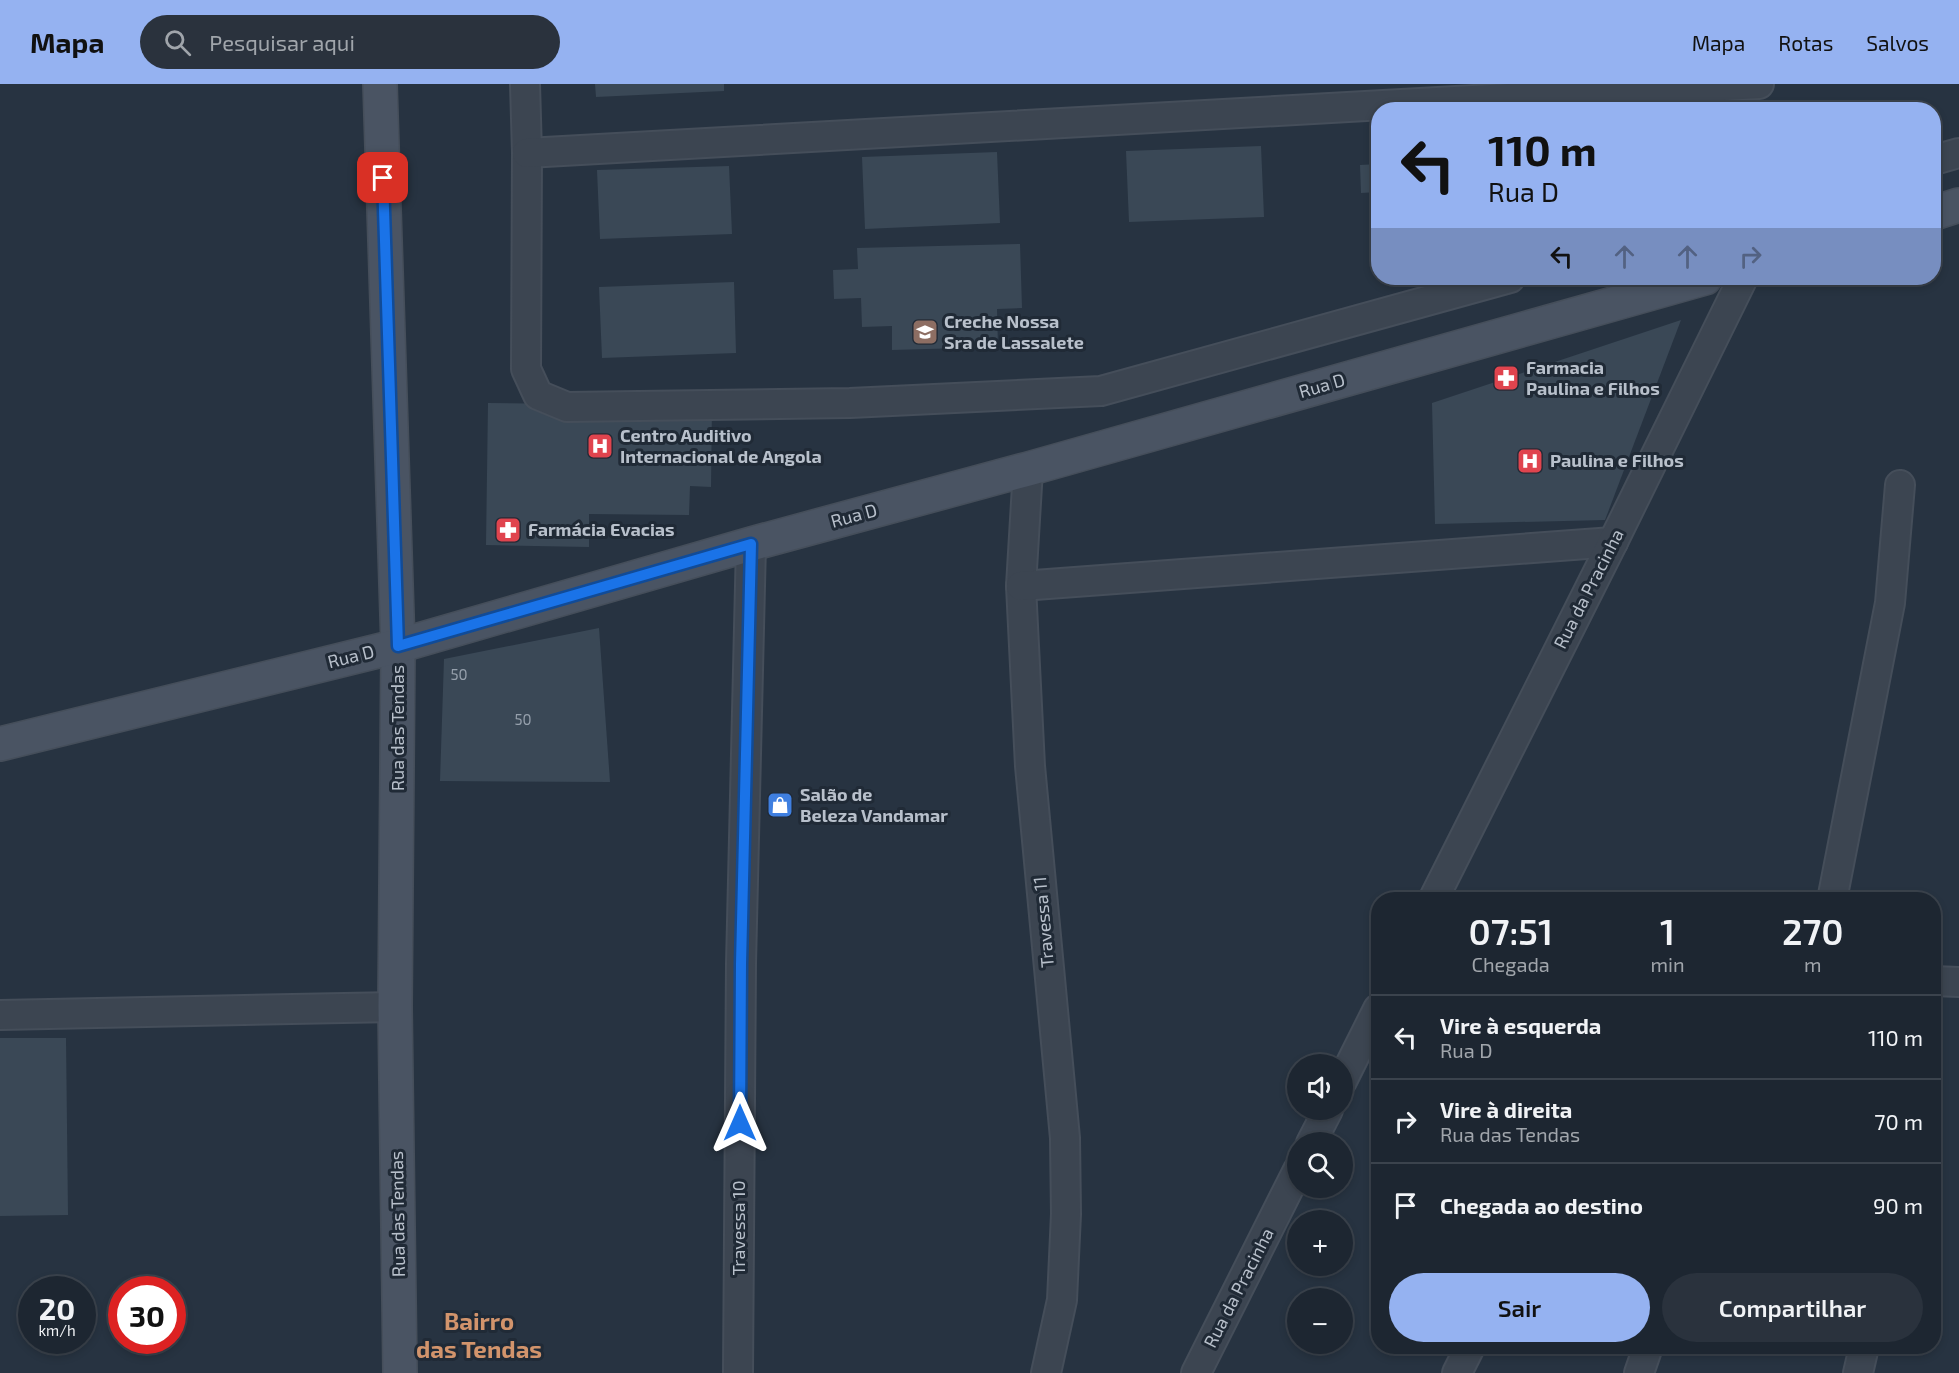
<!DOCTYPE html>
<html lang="pt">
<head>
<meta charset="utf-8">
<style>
	:root { --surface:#1d2631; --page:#2a323d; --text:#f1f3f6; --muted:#a0a5ab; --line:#3b434d; --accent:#95b2f1 }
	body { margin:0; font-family:"Exo 2",sans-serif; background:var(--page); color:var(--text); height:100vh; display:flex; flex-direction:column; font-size:22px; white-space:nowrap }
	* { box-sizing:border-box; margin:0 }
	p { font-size:20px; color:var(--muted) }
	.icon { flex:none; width:33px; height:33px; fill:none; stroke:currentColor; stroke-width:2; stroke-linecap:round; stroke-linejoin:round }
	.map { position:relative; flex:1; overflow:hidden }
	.details { position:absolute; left:1371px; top:808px; width:570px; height:462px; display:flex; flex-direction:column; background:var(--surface); border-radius:24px; box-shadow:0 3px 9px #0003,0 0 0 2px var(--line) }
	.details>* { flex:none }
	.top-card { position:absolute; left:1371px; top:18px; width:570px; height:183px; border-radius:24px; box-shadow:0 3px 9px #0003,0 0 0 2px var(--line); background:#95b2f1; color:#111; overflow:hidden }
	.buttons { position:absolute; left:1287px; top:970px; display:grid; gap:12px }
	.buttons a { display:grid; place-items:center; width:66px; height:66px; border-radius:50%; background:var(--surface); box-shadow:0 3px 9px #0003,0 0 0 2px var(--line); font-size:30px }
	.speed { position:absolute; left:18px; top:1192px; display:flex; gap:12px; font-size:30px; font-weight:700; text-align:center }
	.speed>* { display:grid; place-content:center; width:78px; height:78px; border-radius:50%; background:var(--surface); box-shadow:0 3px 9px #0003,0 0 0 2px var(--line); line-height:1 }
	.speed small { font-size:15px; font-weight:400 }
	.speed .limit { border:9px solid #d22; background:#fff; color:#111 }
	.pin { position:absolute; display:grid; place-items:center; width:51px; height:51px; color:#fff; margin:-26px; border-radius:12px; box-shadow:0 3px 9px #0006 }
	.me { position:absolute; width:66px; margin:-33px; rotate:0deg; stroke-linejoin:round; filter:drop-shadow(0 0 4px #0008) }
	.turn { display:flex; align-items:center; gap:21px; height:126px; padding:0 18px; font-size:27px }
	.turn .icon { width:78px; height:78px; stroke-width:2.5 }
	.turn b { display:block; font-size:42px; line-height:51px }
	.lanes { display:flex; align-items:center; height:57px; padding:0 18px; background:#0003; justify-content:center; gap:30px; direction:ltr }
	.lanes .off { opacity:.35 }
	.eta { display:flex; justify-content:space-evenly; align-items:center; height:102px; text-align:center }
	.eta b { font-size:36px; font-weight:600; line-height:42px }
	.cta { display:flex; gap:12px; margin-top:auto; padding:12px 18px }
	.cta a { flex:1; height:69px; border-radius:36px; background:var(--accent); color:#111; font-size:24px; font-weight:600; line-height:69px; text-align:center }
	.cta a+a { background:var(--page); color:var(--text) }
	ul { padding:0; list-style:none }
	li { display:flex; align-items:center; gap:18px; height:84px; padding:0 18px; border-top:2px solid var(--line) }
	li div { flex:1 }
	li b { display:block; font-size:22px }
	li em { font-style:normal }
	header { display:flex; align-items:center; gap:36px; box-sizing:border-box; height:84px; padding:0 30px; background:var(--accent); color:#111 }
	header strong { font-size:28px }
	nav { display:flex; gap:33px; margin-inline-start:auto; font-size:21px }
	.search { width:420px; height:54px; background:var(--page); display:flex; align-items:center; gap:15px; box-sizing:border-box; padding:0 21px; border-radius:33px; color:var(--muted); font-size:22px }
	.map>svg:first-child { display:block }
	.building { fill:#3a4856 }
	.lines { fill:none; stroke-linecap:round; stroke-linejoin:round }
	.street-casing { stroke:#454e5a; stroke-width:32 }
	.secondary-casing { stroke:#454e5a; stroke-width:36 }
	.street { stroke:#3c4551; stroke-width:28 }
	.secondary { stroke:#4a5463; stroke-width:33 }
	.route-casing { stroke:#114b97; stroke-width:15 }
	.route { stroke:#1a73e8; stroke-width:10 }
	.labels { text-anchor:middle; stroke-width:6; stroke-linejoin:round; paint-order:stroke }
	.number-label { font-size:15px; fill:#96a0ac }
	.poi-label { font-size:18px; font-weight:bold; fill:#b8c0cb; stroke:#202a36; text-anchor:start }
	.street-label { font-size:18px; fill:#b8c0cb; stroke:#202a36 }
	.district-label { font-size:24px; font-weight:bold; fill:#d2946c; stroke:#202a36 }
</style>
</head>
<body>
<header>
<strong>Mapa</strong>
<div class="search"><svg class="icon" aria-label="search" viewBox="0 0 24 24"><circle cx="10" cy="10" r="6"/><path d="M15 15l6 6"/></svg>Pesquisar aqui</div>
<nav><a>Mapa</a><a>Rotas</a><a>Salvos</a></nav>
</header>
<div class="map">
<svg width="1959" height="1289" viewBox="0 0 1959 1289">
	<rect width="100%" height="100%" fill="#273341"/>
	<!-- building -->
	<g class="building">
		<path d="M 595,0 L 724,0 L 724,7 L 596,13 Z"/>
		<path d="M 1261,62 L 1264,133 L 1129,138 L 1126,67 Z"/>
		<path d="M 997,68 L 1000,139 L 865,145 L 862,73 Z"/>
		<path d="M 1378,80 L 1378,108 L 1361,109 L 1360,81 Z"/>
		<path d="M 729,82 L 732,150 L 600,155 L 597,86 Z"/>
		<path d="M 1020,160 L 1022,224 L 997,225 L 998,263 L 892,266 L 892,242 L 862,243 L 861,214 L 834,215 L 833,186 L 858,185 L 857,164 Z"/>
		<path d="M 734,198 L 736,269 L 602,274 L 599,203 Z"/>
		<path d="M 1681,236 L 1605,436 L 1435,440 L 1432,319 Z"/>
		<path d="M 488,319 L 712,322 L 711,403 L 690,402 L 689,431 L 589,430 L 589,463 L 486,461 Z"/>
		<path d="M 599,544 L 610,698 L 440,697 L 444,575 Z"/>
		<path d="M 0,954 L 66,954 L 68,1131 L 0,1132 Z"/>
	</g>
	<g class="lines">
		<!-- street casing -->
		<g class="street-casing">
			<g id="street">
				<path d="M 525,0 L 527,69 L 526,285 L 538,311 L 567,323 L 850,319 L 1101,307 L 1510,194"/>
				<path d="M 527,69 L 1759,0"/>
				<path d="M 1934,76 L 1959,69"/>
				<path d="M 1028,385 L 1021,502 L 1030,682 L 1065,1054 L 1066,1130 L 1062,1216 L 1046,1289"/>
				<path d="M 1021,502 L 1613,458"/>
				<path d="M 1433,816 L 1613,458 L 1743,194"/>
				<path d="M 1832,816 L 1890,519 L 1900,401"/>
				<path d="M 1934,897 L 1959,898"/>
				<path d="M 0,931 L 395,923"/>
				<path d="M 1342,997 L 1378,925"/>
				<path d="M 1311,1059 L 1328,1026"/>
				<path d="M 738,1289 L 741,880 L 751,460"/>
				<path d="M 1196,1289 L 1298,1086"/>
				<path d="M 1457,1289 L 1470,1263"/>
				<path d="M 1639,1289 L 1648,1263"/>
				<path d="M 1858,1289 L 1864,1263"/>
			</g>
		</g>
		<!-- secondary casing -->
		<g class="secondary-casing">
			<g id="secondary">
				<path d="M 380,0 L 398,562 L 395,923 L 400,1289"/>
				<path d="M 1934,129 L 1959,121"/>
				<path d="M 0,660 L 398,562 L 751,460 L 1028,385 L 1705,194"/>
			</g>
		</g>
		<!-- street -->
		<use href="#street" class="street"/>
		<!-- secondary -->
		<use href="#secondary" class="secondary"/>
	</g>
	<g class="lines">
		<!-- route casing -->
		<g class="route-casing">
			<path id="route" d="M 383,94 L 398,562 L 751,460 L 741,880 L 740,1039"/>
		</g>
		<!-- route -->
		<use href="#route" class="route"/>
	</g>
	<!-- icons -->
	<defs>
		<g id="school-square" transform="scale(1.35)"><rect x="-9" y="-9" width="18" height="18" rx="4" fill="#8d6e63" stroke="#202a36"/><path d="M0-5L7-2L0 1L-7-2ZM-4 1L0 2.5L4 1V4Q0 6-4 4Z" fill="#fff"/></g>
		<g id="pharmacy-square" transform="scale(1.35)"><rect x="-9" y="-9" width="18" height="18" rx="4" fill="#e0444e" stroke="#202a36"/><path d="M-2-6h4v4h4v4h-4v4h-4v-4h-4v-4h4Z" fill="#fff"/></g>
		<g id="hospital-square" transform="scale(1.35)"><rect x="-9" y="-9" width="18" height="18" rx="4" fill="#e0444e" stroke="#202a36"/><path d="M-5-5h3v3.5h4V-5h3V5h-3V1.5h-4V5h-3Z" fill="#fff"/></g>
		<g id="shop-square" transform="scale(1.35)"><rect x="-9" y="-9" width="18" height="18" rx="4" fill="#3f7fe0" stroke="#202a36"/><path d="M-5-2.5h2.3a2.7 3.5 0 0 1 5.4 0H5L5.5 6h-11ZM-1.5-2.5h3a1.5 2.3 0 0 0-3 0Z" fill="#fff"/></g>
	</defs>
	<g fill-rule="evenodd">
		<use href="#school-square" x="925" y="248"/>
		<use href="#pharmacy-square" x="1506" y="294"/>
		<use href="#hospital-square" x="600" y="362"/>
		<use href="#hospital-square" x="1530" y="377"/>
		<use href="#pharmacy-square" x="508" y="446"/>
		<use href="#shop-square" x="780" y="721"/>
	</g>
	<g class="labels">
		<!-- number labels -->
		<g class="number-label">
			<text x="459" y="596">50</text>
			<text x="523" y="641">50</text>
		</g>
		<!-- poi labels -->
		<g class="poi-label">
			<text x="944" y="244">Creche Nossa<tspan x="944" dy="21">Sra de Lassalete</tspan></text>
			<text x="1526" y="290">Farmacia<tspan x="1526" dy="21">Paulina e Filhos</tspan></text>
			<text x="620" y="358">Centro Auditivo<tspan x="620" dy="21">Internacional de Angola</tspan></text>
			<text x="1550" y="383">Paulina e Filhos</text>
			<text x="528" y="452">Farmácia Evacias</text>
			<text x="800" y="717">Salão de<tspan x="800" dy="21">Beleza Vandamar</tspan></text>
		</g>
		<!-- street labels -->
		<g class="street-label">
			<text transform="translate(1322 302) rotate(-16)" y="6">Rua D</text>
			<text transform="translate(854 432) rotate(-15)" y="6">Rua D</text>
			<text transform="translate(1589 505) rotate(-63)" y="6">Rua da Pracinha</text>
			<text transform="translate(351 573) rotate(-14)" y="6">Rua D</text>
			<text transform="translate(398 644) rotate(-90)" y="6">Rua das Tendas</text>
			<text transform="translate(1044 838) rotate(-95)" y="6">Travessa 11</text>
			<text transform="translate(398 1130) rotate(-91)" y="6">Rua das Tendas</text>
			<text transform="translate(739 1144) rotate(-90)" y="6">Travessa 10</text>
			<text transform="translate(1239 1204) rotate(-63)" y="6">Rua da Pracinha</text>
		</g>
		<!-- district labels -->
		<g class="district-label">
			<text x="479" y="1246">Bairro<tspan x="479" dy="28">das Tendas</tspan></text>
		</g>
	</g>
</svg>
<div class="buttons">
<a><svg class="icon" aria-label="sound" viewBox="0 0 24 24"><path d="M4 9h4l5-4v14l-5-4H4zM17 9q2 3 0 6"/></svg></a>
<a><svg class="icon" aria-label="search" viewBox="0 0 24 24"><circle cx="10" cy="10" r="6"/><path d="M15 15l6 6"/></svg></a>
<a>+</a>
<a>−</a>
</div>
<div class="speed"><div>20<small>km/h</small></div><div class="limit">30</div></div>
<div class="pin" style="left:383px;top:94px;background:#d93025"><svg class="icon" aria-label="arrive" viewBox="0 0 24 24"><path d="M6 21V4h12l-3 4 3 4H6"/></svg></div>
<svg class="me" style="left:740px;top:1039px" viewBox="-20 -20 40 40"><path d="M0-17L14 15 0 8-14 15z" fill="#1a73e8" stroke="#fff" stroke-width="4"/></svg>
<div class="top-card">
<div class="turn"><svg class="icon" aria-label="left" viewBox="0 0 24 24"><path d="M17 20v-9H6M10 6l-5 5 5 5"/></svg><div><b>110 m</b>Rua D</div></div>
<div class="lanes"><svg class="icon" aria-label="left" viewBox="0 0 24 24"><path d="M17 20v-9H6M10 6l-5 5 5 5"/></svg><svg class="icon off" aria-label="ahead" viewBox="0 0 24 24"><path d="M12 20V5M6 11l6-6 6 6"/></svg><svg class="icon off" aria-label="ahead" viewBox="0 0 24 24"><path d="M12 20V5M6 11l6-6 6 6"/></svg><svg class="icon off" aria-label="right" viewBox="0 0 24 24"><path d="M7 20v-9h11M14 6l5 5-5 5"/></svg></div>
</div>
<section class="details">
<div class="eta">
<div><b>07:51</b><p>Chegada</p></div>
<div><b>1</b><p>min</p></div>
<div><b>270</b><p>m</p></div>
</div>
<ul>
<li><svg class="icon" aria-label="left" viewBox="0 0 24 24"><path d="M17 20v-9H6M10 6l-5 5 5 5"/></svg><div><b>Vire à esquerda</b><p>Rua D</p></div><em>110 m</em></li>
<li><svg class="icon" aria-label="right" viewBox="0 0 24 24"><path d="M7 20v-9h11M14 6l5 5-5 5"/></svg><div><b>Vire à direita</b><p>Rua das Tendas</p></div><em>70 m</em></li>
<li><svg class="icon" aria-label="arrive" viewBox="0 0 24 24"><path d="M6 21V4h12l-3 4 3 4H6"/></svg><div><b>Chegada ao destino</b></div><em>90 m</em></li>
</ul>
<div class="cta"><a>Sair</a><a>Compartilhar</a></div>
</section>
</div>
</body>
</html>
